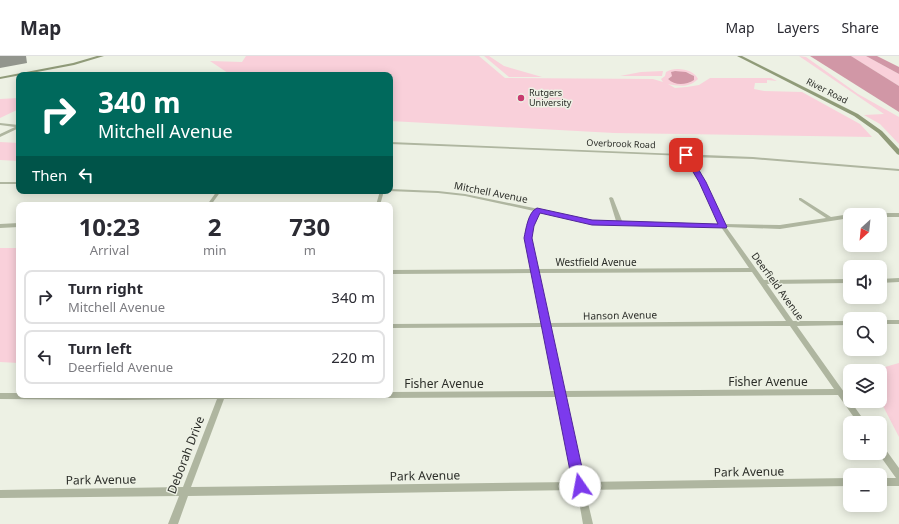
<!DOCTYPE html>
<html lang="en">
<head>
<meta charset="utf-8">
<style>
	:root { --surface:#fff; --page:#f2f2f3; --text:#2b2b33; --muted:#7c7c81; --line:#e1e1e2 }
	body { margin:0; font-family:"Noto Sans",sans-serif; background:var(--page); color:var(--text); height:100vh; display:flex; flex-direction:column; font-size:15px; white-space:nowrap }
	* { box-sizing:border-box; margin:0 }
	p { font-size:13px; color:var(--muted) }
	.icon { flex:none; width:22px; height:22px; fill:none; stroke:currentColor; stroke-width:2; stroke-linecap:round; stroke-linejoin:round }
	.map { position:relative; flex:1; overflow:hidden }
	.details { position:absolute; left:16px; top:146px; width:377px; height:196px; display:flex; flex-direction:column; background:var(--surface); border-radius:8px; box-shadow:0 2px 10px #0003 }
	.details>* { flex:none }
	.top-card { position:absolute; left:16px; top:16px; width:377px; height:122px; border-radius:8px; box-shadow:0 2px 10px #0003; background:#00695c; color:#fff; overflow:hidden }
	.needle { width:26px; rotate:207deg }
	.buttons { position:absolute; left:843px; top:152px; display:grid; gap:8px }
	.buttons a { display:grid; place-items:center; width:44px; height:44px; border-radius:8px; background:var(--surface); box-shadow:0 2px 10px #0003; font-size:20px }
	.pin { position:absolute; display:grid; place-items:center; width:34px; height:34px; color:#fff; margin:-17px; border-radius:8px; box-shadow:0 2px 6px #0006 }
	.me { position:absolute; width:44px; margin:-22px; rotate:348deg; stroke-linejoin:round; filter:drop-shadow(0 0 3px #0008) }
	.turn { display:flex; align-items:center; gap:14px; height:84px; padding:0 16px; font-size:18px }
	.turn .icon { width:52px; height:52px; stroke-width:2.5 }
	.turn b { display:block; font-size:28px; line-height:34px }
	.then { display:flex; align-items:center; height:38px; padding:0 16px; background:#0003; gap:8px; font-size:15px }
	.eta { display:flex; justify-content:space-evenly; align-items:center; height:68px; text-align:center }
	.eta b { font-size:24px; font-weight:700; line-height:28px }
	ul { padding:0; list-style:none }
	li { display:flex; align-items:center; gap:12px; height:54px; margin:0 8px 6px; padding:0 8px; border:2px solid var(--line); border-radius:8px }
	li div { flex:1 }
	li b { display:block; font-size:15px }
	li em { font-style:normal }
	header { display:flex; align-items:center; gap:24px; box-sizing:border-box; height:56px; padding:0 20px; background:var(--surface); border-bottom:1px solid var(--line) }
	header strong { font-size:19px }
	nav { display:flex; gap:22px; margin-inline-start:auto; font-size:14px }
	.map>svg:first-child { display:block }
	.green { fill:#f9d0da; fill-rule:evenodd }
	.water { fill:#d197a6 }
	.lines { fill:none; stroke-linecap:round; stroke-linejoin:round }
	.street { fill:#afb6a0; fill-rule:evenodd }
	.secondary { fill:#909b79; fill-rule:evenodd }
	.shaded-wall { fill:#92958d }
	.route { fill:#7c3aed; stroke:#51269a }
	.poi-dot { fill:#c73b6f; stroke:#edf1e4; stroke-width:1.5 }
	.labels { text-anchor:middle; stroke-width:3; stroke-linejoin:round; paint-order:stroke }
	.far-street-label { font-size:9px; fill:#2b2d28; stroke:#edf1e4 }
	.far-poi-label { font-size:9px; fill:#2b2d28; stroke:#edf1e4; text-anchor:start }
	.street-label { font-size:10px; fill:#2b2d28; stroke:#edf1e4 }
	.near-street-label { font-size:12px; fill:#2b2d28; stroke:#edf1e4 }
</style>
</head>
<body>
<header>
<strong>Map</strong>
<nav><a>Map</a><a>Layers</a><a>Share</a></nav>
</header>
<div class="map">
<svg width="899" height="468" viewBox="0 0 899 468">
	<rect width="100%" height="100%" fill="#edf1e4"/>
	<!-- green -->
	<g class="green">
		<path d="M 246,0 L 479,0 L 505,22 L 653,23 L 663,26 L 661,23 L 665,20 L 666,16 C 675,10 694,13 698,23 C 689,32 679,30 668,28 L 675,32 L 687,31 L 699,29 L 710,22 L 771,22 L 777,25 L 767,24 L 767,27 L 755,27 L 754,33 L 764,35 L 802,36 L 860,68 L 872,81 L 614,77 L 390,65 L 390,19 L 231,19 L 210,5 L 242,6 ZM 675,15 L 689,17 L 694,20 L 690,26 C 681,29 676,26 668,23 L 672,20 L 672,16 Z"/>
		<path d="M 484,0 L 489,0 L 504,10 L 542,21 L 509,21 Z"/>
		<path d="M 799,0 L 806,1 L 858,38 L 899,61 L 899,88 L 880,68 L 864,59 L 884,58 Z"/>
		<path d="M 851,0 L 866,0 L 899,18 L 899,30 Z"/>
		<path d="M 663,15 L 662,20 L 620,20 L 641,16 Z"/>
		<path d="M 19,42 L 19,53 L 0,62 L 0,43 Z"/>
		<path d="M 0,86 L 19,87 L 19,105 L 0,104 Z"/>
		<path d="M 0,192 L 19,192 L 19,307 L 0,306 Z"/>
		<path d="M 899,307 L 899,381 L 883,350 L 880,324 L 885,311 Z"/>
	</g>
	<!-- water -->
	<g class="water">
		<path d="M 810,0 L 851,0 L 899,30 L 899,56 Z"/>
		<path d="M 866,0 L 877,0 L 899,11 L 899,18 Z"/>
		<path d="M 675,15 L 686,16 L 694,20 L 694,24 C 686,29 675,30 668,23 L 672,20 L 671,16 Z"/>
	</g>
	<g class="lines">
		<!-- street -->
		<g class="street">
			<path d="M 0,67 L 19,69 L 19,72 L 0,81 L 0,78 L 15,71 L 0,69 Z"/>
			<path d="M 390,86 L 753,101 L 899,113 L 899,115 L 753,103 L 690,101 L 704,126 L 724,168 L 780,169 L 826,162 L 799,144 L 799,142 L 801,142 L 831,161 L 850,158 L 852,159 L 850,159 L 850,162 L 780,173 L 726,171 L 764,224 L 850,223 L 850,227 L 767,228 L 793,265 L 850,265 L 850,269 L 797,270 L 866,367 L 858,367 L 838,339 L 565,341 L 583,426 L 850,422 L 850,430 L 585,434 L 593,468 L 583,468 L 577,434 L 188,440 L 178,468 L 168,468 L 179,440 L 0,442 L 0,434 L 183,431 L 217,343 L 123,344 L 0,343 L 0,337 L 19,337 L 19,339 L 390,339 L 390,336 L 556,335 L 544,271 L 390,272 L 390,268 L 543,267 L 532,217 L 390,218 L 390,214 L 532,213 L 525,182 L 527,169 L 534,155 L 465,140 L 438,137 L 388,135 L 390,135 L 390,133 L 438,135 L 465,138 L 593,164 L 616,165 L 609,142 L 611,141 L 613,142 L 622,165 L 719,168 L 700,126 L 686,100 L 390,88 ZM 539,156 L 593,168 L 618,168 L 620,170 L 622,168 L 721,171 L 749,212 L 537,213 L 531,182 L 533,169 ZM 752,216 L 786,265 L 549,267 L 538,217 ZM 790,270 L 834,333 L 564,335 L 550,271 ZM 558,341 L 575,426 L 191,431 L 224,343 Z"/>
			<rect x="0" y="126" width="19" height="2"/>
			<path d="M 217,135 L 221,135 L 211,149 L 207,149 Z"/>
			<path d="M 380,135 L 384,135 L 380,149 L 376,149 Z"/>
			<path d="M 869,157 L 899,157 L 899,161 L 880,161 L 880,159 L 866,159 Z"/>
			<path d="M 19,167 L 19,171 L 0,172 L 0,168 Z"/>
			<path d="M 899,222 L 899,226 L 880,227 L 880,223 Z"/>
			<rect x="880" y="264" width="19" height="4"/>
			<path d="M 880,389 L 883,390 L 899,412 L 899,430 L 880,430 L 880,422 L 896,422 L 878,397 L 880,397 Z"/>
		</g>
		<!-- secondary -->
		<g class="secondary">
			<path d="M 97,0 L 104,0 L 74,9 L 0,23 L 0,21 L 73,7 Z"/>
			<path d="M 737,0 L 742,0 L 858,58 L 882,75 L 899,93 L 899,99 L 897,98 L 878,77 L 854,60 Z"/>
		</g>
	</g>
	<!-- shaded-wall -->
	<path class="shaded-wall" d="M 0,0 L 26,0 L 27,7 L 0,12 Z"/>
	<!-- route -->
	<path class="route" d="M 686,97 L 690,99 L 706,126 L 727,171 L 726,172 L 592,169 L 540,157 L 534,170 L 532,182 L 586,430 L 584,435 L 580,437 L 575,435 L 573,430 L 524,182 C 526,173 528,156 537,152 L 592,164 L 718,168 L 699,126 L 683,99 Z"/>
	<!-- markers -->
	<circle class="poi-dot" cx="521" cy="42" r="4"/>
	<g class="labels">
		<!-- far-street labels -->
		<g class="far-street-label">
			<text transform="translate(827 35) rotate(27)" y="3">River Road</text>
			<text transform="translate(621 88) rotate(2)" y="3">Overbrook Road</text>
		</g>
		<!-- far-poi labels -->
		<g class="far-poi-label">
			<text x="529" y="40">Rutgers<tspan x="529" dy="10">University</tspan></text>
		</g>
		<!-- street labels -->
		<g class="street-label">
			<text transform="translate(491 136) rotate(11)" y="4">Mitchell Avenue</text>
			<text x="596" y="210">Westfield Avenue</text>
			<text transform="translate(778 230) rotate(54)" y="4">Deerfield Avenue</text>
			<text transform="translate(620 259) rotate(-1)" y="4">Hanson Avenue</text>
		</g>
		<!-- near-street labels -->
		<g class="near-street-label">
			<text x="768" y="330">Fisher Avenue</text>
			<text x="444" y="332">Fisher Avenue</text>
			<text transform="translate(186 399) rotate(-69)" y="4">Deborah Drive</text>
			<text transform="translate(749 416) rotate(-1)" y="4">Park Avenue</text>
			<text transform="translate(425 420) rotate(-1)" y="4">Park Avenue</text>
			<text transform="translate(101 424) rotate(-1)" y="4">Park Avenue</text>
		</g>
	</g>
</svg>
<div class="buttons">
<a><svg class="needle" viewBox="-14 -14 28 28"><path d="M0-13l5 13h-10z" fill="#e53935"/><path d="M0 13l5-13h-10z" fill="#7c7c81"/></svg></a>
<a><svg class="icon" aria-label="sound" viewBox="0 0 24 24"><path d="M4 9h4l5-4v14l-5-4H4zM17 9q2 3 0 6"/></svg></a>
<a><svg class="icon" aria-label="search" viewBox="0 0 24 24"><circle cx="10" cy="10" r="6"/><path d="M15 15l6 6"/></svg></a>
<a><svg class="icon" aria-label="layers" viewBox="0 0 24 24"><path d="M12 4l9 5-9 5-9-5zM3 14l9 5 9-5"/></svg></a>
<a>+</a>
<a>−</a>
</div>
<div class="pin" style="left:686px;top:99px;background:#d93025"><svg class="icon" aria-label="arrive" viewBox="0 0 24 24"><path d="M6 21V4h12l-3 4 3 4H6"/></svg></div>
<svg class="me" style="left:580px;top:430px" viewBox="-20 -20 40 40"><circle r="19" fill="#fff"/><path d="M0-13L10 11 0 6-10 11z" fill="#7c3aed"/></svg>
<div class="top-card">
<div class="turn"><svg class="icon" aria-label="right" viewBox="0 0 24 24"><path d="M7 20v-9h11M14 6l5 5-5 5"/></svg><div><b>340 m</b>Mitchell Avenue</div></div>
<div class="then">Then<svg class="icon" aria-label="left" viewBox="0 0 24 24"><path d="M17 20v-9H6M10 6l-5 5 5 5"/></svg></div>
</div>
<section class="details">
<div class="eta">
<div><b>10:23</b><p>Arrival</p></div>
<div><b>2</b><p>min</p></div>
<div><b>730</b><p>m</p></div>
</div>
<ul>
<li><svg class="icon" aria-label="right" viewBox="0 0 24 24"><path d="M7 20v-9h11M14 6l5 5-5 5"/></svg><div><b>Turn right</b><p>Mitchell Avenue</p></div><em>340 m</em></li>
<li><svg class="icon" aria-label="left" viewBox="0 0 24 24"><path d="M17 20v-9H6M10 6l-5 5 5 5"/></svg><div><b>Turn left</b><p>Deerfield Avenue</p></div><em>220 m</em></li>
</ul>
</section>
</div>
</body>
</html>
